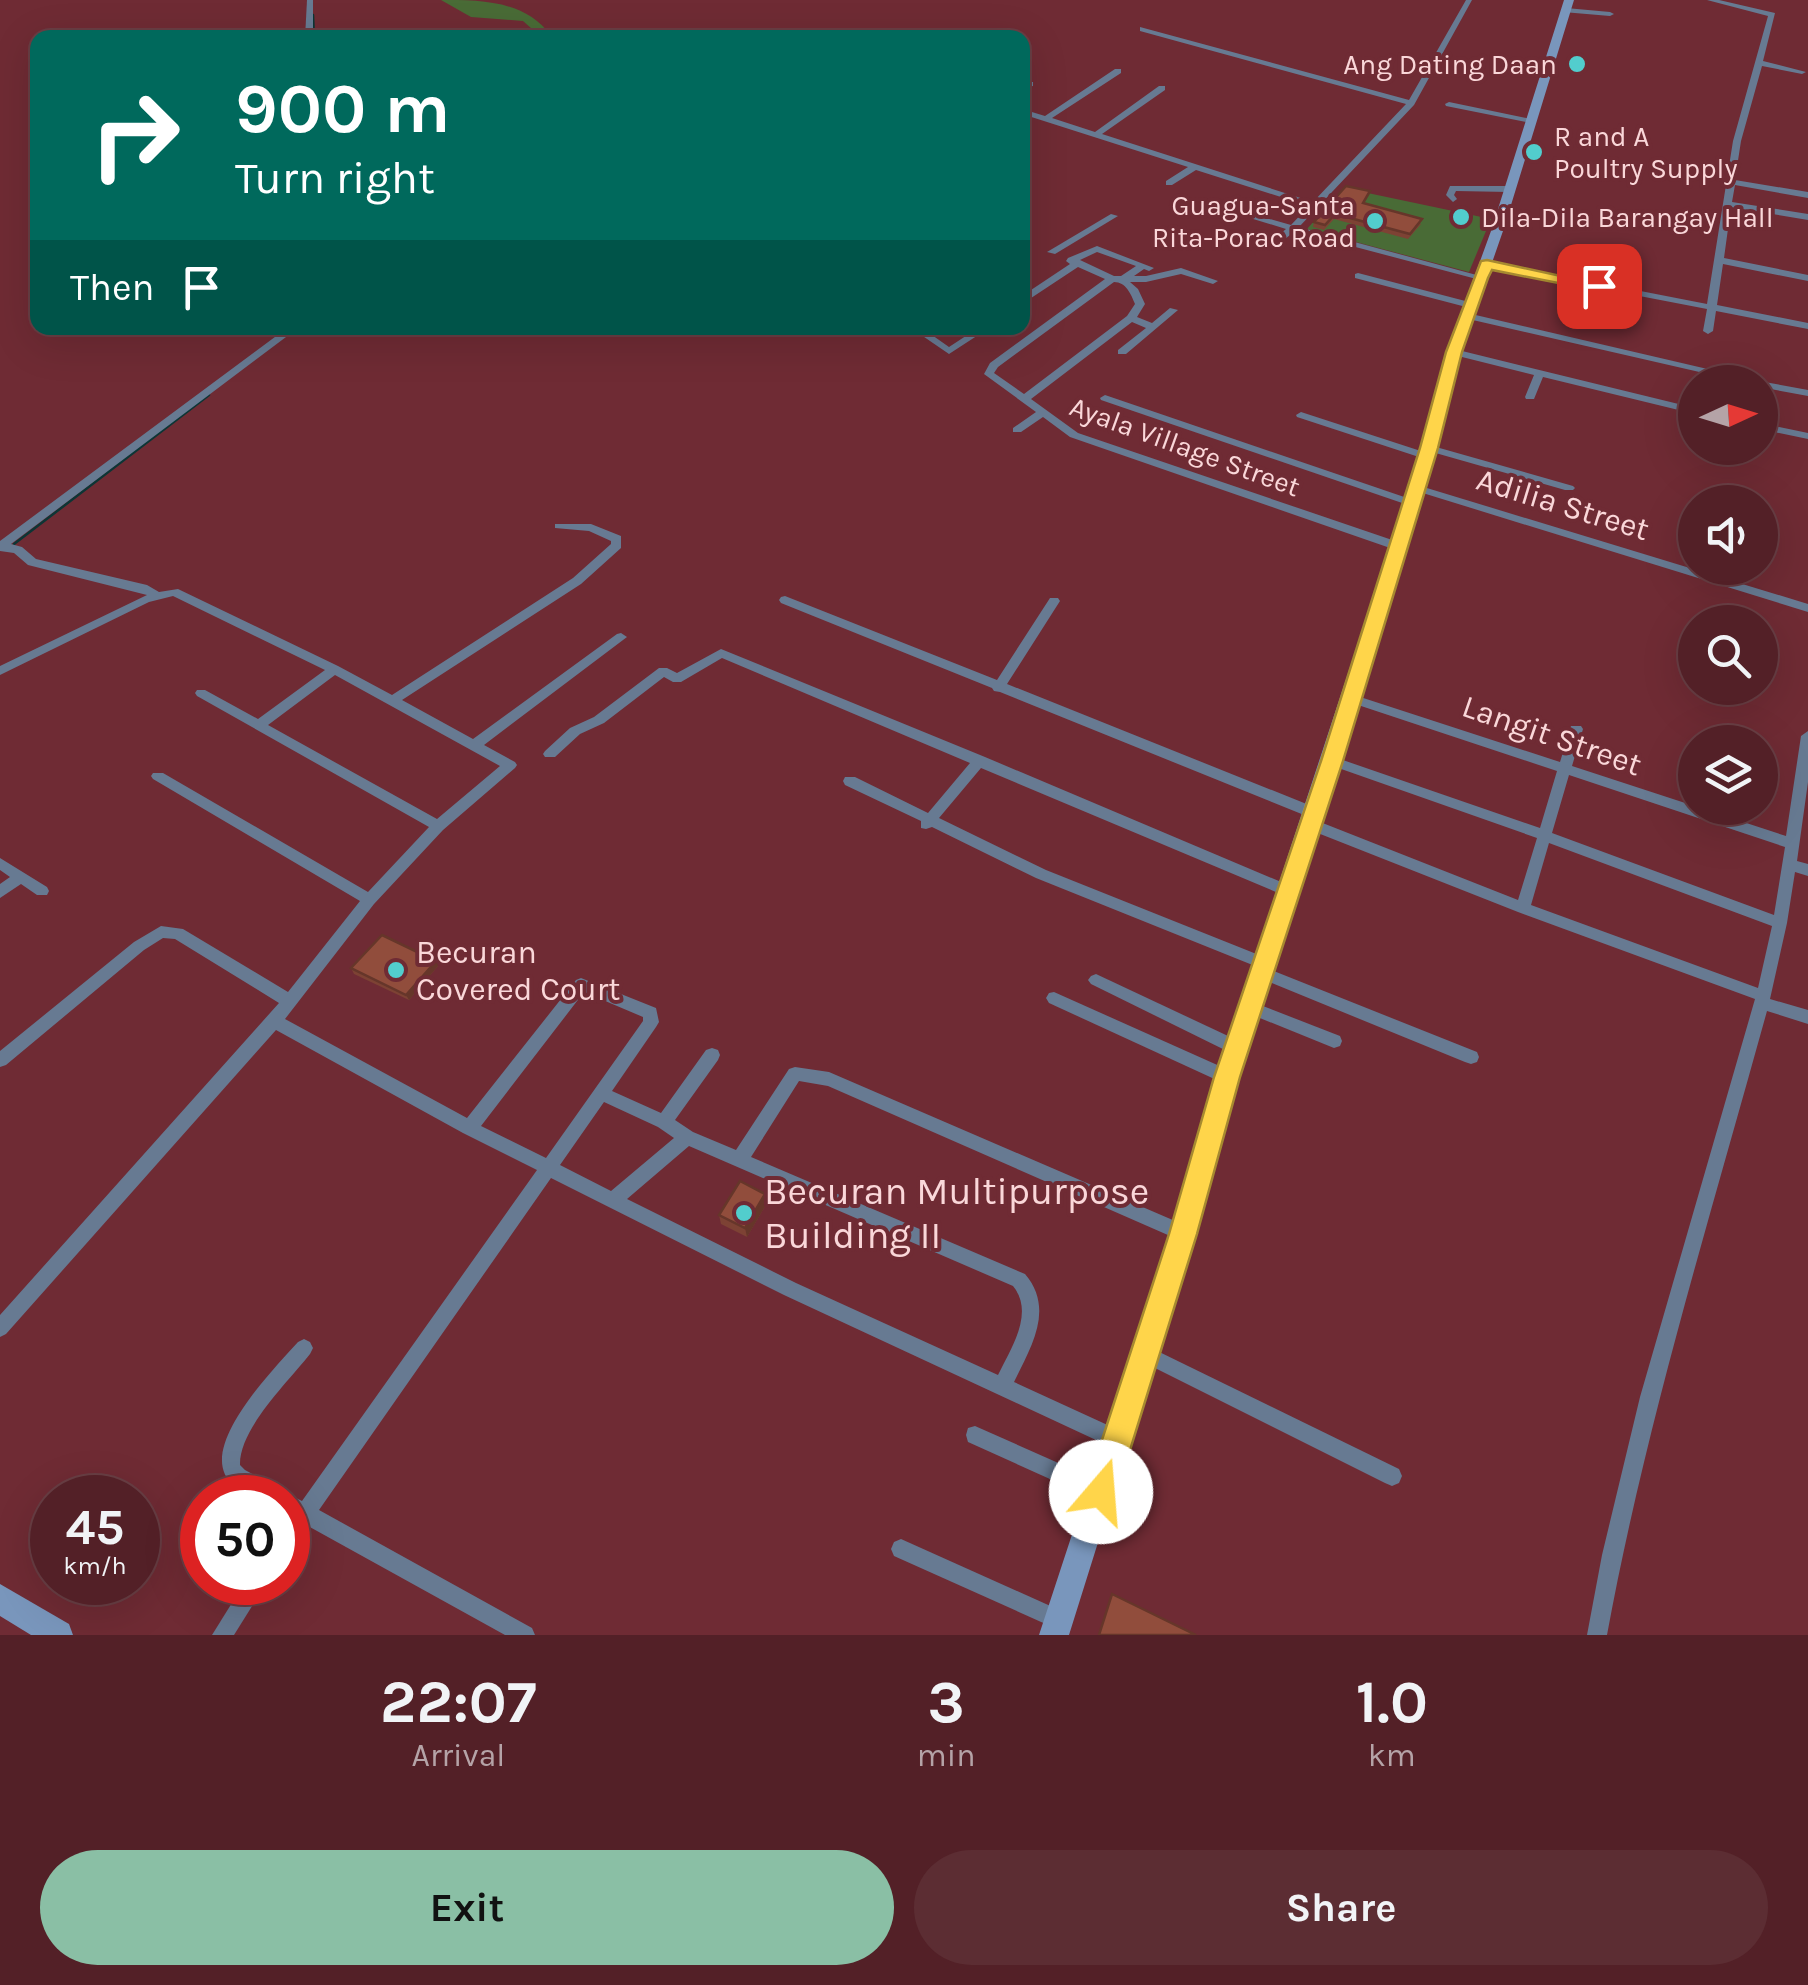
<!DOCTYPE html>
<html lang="en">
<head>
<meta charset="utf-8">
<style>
	:root { --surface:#532027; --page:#5c2d33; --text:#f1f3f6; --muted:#b5a3a7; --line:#693e44; --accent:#8abfa5 }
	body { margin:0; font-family:Karla,sans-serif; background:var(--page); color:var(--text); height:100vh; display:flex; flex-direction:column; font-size:38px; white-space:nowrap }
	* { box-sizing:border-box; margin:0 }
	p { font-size:32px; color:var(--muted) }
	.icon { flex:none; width:55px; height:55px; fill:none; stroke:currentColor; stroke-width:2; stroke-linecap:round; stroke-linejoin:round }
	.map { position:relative; height:1635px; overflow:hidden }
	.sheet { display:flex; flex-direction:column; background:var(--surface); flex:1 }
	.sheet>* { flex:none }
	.banner { position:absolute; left:30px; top:30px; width:1000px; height:305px; border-radius:20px; box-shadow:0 10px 40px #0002,0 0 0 2px var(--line); background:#00695c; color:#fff; overflow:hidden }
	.needle { width:65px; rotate:86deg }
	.controls { position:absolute; left:1678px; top:365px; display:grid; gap:20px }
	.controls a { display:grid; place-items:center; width:100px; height:100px; border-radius:50%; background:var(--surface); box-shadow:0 10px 40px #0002,0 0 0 2px var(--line); font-size:50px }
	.speed { position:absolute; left:30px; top:1475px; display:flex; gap:20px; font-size:50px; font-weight:700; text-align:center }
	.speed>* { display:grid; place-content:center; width:130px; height:130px; border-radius:50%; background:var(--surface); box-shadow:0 10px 40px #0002,0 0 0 2px var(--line); line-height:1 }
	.speed small { font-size:25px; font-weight:400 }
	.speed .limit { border:15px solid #d22; background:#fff; color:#111 }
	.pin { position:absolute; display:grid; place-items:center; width:85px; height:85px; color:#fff; margin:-42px; border-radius:20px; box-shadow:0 5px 15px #0006 }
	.me { position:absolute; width:110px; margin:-55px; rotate:18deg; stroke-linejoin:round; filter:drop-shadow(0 0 8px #0008) }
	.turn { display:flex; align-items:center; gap:35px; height:210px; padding:0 40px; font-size:45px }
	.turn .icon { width:130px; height:130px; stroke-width:2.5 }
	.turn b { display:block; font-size:70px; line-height:85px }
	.then { display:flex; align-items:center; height:95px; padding:0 40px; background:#0003; gap:20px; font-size:38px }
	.eta { display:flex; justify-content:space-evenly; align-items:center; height:170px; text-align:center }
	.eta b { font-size:60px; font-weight:700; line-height:70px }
	.button { display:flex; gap:20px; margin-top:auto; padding:20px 40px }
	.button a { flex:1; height:115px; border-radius:60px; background:var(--accent); color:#111; font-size:40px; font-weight:700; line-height:115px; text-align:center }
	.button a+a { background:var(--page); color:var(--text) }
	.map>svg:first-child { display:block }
	.green { fill:#496b36 }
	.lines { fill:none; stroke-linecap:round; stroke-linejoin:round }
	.stream { stroke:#0d3535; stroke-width:2.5 }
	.street { fill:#677a92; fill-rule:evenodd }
	.secondary { fill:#7996bc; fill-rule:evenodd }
	.wall { fill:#7d4234 }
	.shaded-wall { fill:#66362a }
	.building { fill:#914d3c; stroke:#66362a; stroke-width:2.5 }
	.route { fill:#ffd54a; stroke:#a68a30; stroke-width:2.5 }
	.poi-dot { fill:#52cdcd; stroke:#6f2b34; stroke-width:4 }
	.labels { text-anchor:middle; stroke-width:8; stroke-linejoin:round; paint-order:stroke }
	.far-poi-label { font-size:28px; fill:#fad7d9; stroke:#6f2b34; text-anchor:end }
	.far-street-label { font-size:28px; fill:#fad7d9; stroke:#6f2b34 }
	.street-label { font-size:32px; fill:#fad7d9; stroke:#6f2b34 }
	.poi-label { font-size:32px; fill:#fad7d9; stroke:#6f2b34; text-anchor:start }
	.near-poi-label { font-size:38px; fill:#fad7d9; stroke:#6f2b34; text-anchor:start }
</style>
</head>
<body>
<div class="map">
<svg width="1808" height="1635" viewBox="0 0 1808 1635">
	<rect width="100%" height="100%" fill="#6f2b34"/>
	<!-- green -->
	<g class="green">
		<path d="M 441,0 C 480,0 526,0 551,36 L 540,36 L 523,21 L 471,17 Z"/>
		<path d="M 1344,188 L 1491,219 L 1469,272 L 1307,229 Z"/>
	</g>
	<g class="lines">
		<!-- stream -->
		<g class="stream">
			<path d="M 313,15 L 314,38"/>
			<path d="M 14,544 L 209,395"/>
		</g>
		<!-- street -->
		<g class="street">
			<path d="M 307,0 L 313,0 L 313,38 L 305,38 Z"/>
			<path d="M 1466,0 L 1472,0 L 1414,105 L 1299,227 L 1484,277 L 1484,281 L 1295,231 L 1280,243 L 1274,243 L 1274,239 L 1286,229 L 1227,211 L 1227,207 L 1291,225 L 1309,206 L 1196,170 L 1172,185 L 1166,185 L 1166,181 L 1188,167 L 1022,114 L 1022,109 L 1045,116 L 1115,69 L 1121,69 L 1121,73 L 1052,118 L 1095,132 L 1159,86 L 1165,86 L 1165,90 L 1102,134 L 1313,202 L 1406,104 L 1140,31 L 1140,27 L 1409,100 Z"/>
			<path d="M 1707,0 L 1719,0 L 1775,13 L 1763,61 L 1806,72 L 1802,74 L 1762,66 L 1741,141 L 1735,180 L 1808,192 L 1808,198 L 1735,185 L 1732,202 L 1808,214 L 1808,220 L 1731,207 L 1724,258 L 1808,275 L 1808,281 L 1723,264 L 1717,305 L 1808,323 L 1808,329 L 1716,311 L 1713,331 L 1708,334 L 1703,331 L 1707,309 L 1484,266 L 1482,264 L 1487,261 L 1707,304 L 1733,141 L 1768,16 Z"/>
			<path d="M 1566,8 L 1610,12 L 1614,14 L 1610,16 L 1563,12 Z"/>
			<path d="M 1030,82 L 1033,82 L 1033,86 L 1022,88 L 1022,84 Z"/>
			<path d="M 1449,102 L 1531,119 L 1535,121 L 1531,123 L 1446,106 L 1445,104 Z"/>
			<path d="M 1450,186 L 1509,186 L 1513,189 L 1509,192 L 1456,191 L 1454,195 L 1457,199 L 1453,202 L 1446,195 Z"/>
			<path d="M 1111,214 L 1118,216 L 1055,254 L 1047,252 Z"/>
			<path d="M 1097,246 L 1154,268 L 1149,271 L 1144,269 L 1134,276 L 1146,276 L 1181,268 L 1218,281 L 1213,284 L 1181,274 L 1146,282 L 1130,282 L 1138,289 L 1145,304 L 1137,317 L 1152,323 L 1170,308 L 1178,310 L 1126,354 L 1118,354 L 1118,350 L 1146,328 L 1132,322 L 1031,399 L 1078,433 L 1401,543 L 1401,549 L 1393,549 L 1070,437 L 1043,417 L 1021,432 L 1013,432 L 1013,428 L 1036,412 L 984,374 L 990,363 L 1105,279 L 1078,267 L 1022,304 L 1022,296 L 1070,264 L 1066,261 L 1068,258 ZM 1097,252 L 1136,266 L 1121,276 L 1114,276 L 1080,260 ZM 1114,282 C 1126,282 1131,294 1135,304 L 1127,316 L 1024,394 L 994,373 L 998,367 Z"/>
			<path d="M 1358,273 L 1473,303 L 1475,305 L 1470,308 L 1355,278 L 1355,274 Z"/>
			<path d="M 1467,313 L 1759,381 L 1808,390 L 1808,396 L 1760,387 L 1760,382 L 1743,382 L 1464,318 L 1464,314 Z"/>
			<path d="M 287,328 L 298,328 L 11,544 L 22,547 L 36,559 L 147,585 L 159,592 L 178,589 L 338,666 L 392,695 L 573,578 L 611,544 L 611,541 L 589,531 L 555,528 L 555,524 L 591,524 L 621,536 L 621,548 L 581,584 L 402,700 L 473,739 L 617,634 L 621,633 L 627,637 L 484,745 L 515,762 L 517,765 L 515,768 L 443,830 L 374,904 L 285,1019 L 467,1118 L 576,980 L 581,978 L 656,1008 L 659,1022 L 656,1027 L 612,1091 L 661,1113 L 706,1050 L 712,1048 L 718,1050 L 720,1055 L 718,1060 L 675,1120 L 693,1132 L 736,1150 L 789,1069 L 795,1067 L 829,1072 L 1189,1227 L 1192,1233 L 1189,1239 L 1183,1241 L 1177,1239 L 828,1086 L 799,1081 L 751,1157 L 1025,1274 C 1055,1309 1031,1347 1014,1382 L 1125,1433 L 1127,1440 L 1125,1447 L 1118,1449 L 1111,1447 L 784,1295 L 551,1178 L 319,1510 L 532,1628 L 535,1635 L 505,1635 L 308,1526 L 295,1544 L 288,1547 L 288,1521 L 291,1516 L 288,1514 L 288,1498 C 278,1498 265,1499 256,1498 C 249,1496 241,1491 235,1486 C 190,1453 274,1369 298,1342 L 304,1339 L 310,1342 L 313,1348 L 310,1354 C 288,1382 239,1429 240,1465 L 245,1470 L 283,1491 L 285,1496 L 288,1494 L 302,1501 L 537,1170 L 463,1133 L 276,1030 L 6,1334 L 0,1337 L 0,1315 L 279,1003 L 175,939 L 163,938 L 144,950 L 6,1065 L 0,1067 L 0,1051 L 134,942 L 161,926 L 183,929 L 288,992 L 360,901 L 153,779 L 151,776 L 153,773 L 163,773 L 368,892 L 429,827 L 197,696 L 195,693 L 197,690 L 205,690 L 258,719 L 325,670 L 173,596 L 149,602 L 0,675 L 0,666 L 147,595 L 28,565 L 14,553 L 0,551 L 0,541 ZM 335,675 L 500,766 L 437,819 L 268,725 ZM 584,992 L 643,1017 L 643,1021 L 546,1158 L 481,1126 ZM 604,1102 L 658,1127 L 674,1138 L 611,1191 L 560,1165 ZM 689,1146 L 1013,1286 C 1035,1313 1011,1348 998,1375 L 796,1283 L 627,1199 Z"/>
			<path d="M 911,328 L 922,328 L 949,347 L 978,328 L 989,328 L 949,354 Z"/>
			<path d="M 1454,349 L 1695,408 L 1695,414 L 1543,377 L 1534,399 L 1526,399 L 1525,397 L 1534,375 L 1450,354 L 1449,352 Z"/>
			<path d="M 1105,395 L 1416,501 L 1418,503 L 1412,506 L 1408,505 L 1101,400 L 1100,398 Z"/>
			<path d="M 1301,412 L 1430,454 L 1431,456 L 1426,459 L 1422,458 L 1297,417 L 1296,415 Z"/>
			<path d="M 1760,423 L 1808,433 L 1808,439 L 1760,429 Z"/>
			<path d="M 1429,445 L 1573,486 L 1575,488 L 1573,490 L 1565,490 L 1425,450 L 1424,448 Z"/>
			<path d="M 1417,485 L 1808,604 L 1808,612 L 1413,490 L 1411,488 Z"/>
			<path d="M 785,596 L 997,680 L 1050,598 L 1058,598 L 1060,601 L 1007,684 L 1319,809 L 1321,813 L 1314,818 L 1309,817 L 1000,692 L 994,691 L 992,688 L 781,603 L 779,600 L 781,597 Z"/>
			<path d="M 721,649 L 985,757 L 1293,887 L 1295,891 L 1293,895 L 1283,895 L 981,768 L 939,818 L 1046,870 L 1269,959 L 1271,963 L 1266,968 L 1477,1052 L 1479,1057 L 1477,1062 L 1471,1064 L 1465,1062 L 1257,977 L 1254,973 L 1260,968 L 1036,878 L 932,827 L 926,829 L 921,828 L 921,821 L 845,785 L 843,781 L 845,777 L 855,777 L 928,813 L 970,763 L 722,658 L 681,682 L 673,682 L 664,677 L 604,723 L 580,734 L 555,757 L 545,757 L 543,754 L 545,751 L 570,728 L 594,717 L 659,668 L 667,668 L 677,673 Z"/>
			<path d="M 1351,694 L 1560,762 L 1571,726 L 1581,726 L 1583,729 L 1572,766 L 1786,836 L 1801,736 L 1808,731 L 1808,782 L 1797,861 L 1808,864 L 1808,876 L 1795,872 L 1787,923 L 1770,999 L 1808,1010 L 1808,1024 L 1767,1011 C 1710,1218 1646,1423 1607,1635 L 1587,1635 L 1602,1555 L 1640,1397 L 1755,999 L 1518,912 L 1305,828 L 1303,824 L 1305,820 L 1315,820 L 1518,900 L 1537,838 L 1327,764 L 1325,761 L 1332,756 L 1337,758 L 1540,828 L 1557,771 L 1346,701 L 1345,698 L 1346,695 ZM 1569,775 L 1785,847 L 1774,915 L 1552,833 ZM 1549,843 L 1772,926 L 1758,988 L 1531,905 Z"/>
			<path d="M 0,858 L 47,887 L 49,891 L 47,895 L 37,895 L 21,884 L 0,898 L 0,884 L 10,877 L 0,870 Z"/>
			<path d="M 1096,974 L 1243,1043 L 1245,1048 L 1243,1053 L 1237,1055 L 1231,1053 L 1091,984 L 1088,980 L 1091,976 Z"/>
			<path d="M 1054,992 L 1233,1072 L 1235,1077 L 1233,1082 L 1227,1084 L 1221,1082 L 1049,1003 L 1046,998 L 1049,993 Z"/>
			<path d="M 1250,1001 L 1340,1036 L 1342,1041 L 1340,1046 L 1334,1048 L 1245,1012 L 1242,1007 L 1245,1002 Z"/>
			<path d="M 1145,1345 L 1399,1469 L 1402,1476 L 1399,1483 L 1392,1486 L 1385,1483 L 1139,1360 L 1136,1354 L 1139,1348 Z"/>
			<path d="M 975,1426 L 1108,1485 L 1111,1492 L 1108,1499 L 1101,1502 L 968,1442 L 966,1435 L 968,1428 Z"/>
			<path d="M 901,1539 L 1066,1613 L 1069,1620 L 1066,1627 L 1059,1630 L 894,1556 L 891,1549 L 894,1542 Z"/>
			<path d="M 245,1582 L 267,1582 L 234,1635 L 212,1635 Z"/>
		</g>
		<!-- secondary -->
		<g class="secondary">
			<path d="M 1564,0 L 1574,0 L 1503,231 L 1461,352 L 1425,488 L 1239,1077 L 1195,1233 L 1069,1635 L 1039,1635 L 1171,1233 L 1215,1077 L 1409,488 L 1447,352 L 1491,231 Z"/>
			<path d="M 0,1584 L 69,1624 L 73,1635 L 31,1635 L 0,1616 Z"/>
		</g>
	</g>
	<!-- wall -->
	<g class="wall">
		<path d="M 1370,191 L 1364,203 L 1421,224 L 1408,239 L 1334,219 L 1324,230 L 1313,227 L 1314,222 Z"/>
		<path d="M 438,966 L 409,1000 L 354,974 L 351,968 Z"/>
		<path d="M 765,1194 L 767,1203 L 747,1237 L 721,1224 L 719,1215 Z"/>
	</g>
	<!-- shaded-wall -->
	<g class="shaded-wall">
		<path d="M 436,961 L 438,966 L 409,1000 L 406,995 Z"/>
		<path d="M 765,1194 L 767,1203 L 747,1237 L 745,1228 Z"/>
	</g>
	<!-- building -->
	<g class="building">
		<path d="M 1346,186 L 1370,191 L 1363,203 L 1422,219 L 1410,234 L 1335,214 L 1325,225 L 1314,222 Z"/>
		<path d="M 382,935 L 436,961 L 406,995 L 351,968 Z"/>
		<path d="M 740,1181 L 765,1194 L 745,1228 L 719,1215 Z"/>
		<path d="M 1112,1594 L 1196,1635 L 1099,1635 Z"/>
	</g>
	<!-- route -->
	<path class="route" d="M 1487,260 L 1607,286 L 1599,291 L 1492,270 L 1488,278 L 1462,352 L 1438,448 L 1343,761 L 1240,1077 L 1197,1234 L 1117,1492 L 1112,1503 L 1101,1508 L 1090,1503 L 1085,1492 L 1169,1234 L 1214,1077 L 1321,761 L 1420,448 L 1446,352 L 1481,261 Z"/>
	<!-- markers -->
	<g class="poi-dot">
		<circle cx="1577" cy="64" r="10"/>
		<circle cx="1534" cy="152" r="10"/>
		<circle cx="1461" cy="217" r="10"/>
		<circle cx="1375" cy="221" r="10"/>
		<circle cx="396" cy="970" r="10"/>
		<circle cx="744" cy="1213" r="10"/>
	</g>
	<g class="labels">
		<!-- far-poi labels -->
		<g class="far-poi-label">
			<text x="1557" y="74">Ang Dating Daan</text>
			<text x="1554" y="146" text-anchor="start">R and A<tspan x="1554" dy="32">Poultry Supply</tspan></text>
			<text x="1355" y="215">Guagua-Santa<tspan x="1355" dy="32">Rita-Porac Road</tspan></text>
			<text x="1481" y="227" text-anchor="start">Dila-Dila Barangay Hall</text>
		</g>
		<!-- far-street labels -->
		<g class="far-street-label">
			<text transform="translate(1185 446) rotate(20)" y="10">Ayala Village Street</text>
		</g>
		<!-- street labels -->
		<g class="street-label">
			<text transform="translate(1563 504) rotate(17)" y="11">Adilia Street</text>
			<text transform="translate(1552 735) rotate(19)" y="11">Langit Street</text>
		</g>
		<!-- poi labels -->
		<g class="poi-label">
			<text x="416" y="963">Becuran<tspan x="416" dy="37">Covered Court</tspan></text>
		</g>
		<!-- near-poi labels -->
		<g class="near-poi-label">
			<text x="764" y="1204">Becuran Multipurpose<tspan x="764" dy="44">Building II</tspan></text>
		</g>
	</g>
</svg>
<div class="controls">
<a><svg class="needle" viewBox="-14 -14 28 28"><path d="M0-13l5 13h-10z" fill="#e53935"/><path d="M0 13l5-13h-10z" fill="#b5a3a7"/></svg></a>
<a><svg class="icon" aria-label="sound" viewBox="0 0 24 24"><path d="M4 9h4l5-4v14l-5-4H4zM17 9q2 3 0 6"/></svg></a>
<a><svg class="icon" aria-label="search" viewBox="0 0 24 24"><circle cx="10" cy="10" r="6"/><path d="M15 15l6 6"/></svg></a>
<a><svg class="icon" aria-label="layers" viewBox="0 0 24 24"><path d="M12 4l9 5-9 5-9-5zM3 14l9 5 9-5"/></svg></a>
</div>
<div class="speed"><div>45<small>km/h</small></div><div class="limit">50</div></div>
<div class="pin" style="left:1599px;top:286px;background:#d93025"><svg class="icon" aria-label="arrive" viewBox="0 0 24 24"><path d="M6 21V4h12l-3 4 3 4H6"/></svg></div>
<svg class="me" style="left:1101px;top:1492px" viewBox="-20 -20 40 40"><circle r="19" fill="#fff"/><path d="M0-13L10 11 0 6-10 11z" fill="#ffd54a"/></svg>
<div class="banner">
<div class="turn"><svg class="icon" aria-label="right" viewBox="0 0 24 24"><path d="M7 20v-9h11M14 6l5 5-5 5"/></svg><div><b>900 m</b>Turn right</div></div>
<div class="then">Then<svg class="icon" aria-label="arrive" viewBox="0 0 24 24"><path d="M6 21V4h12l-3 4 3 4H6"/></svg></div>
</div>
</div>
<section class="sheet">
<div class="eta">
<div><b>22:07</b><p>Arrival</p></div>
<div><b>3</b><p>min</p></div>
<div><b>1.0</b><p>km</p></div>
</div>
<div class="button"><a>Exit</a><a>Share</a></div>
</section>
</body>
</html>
